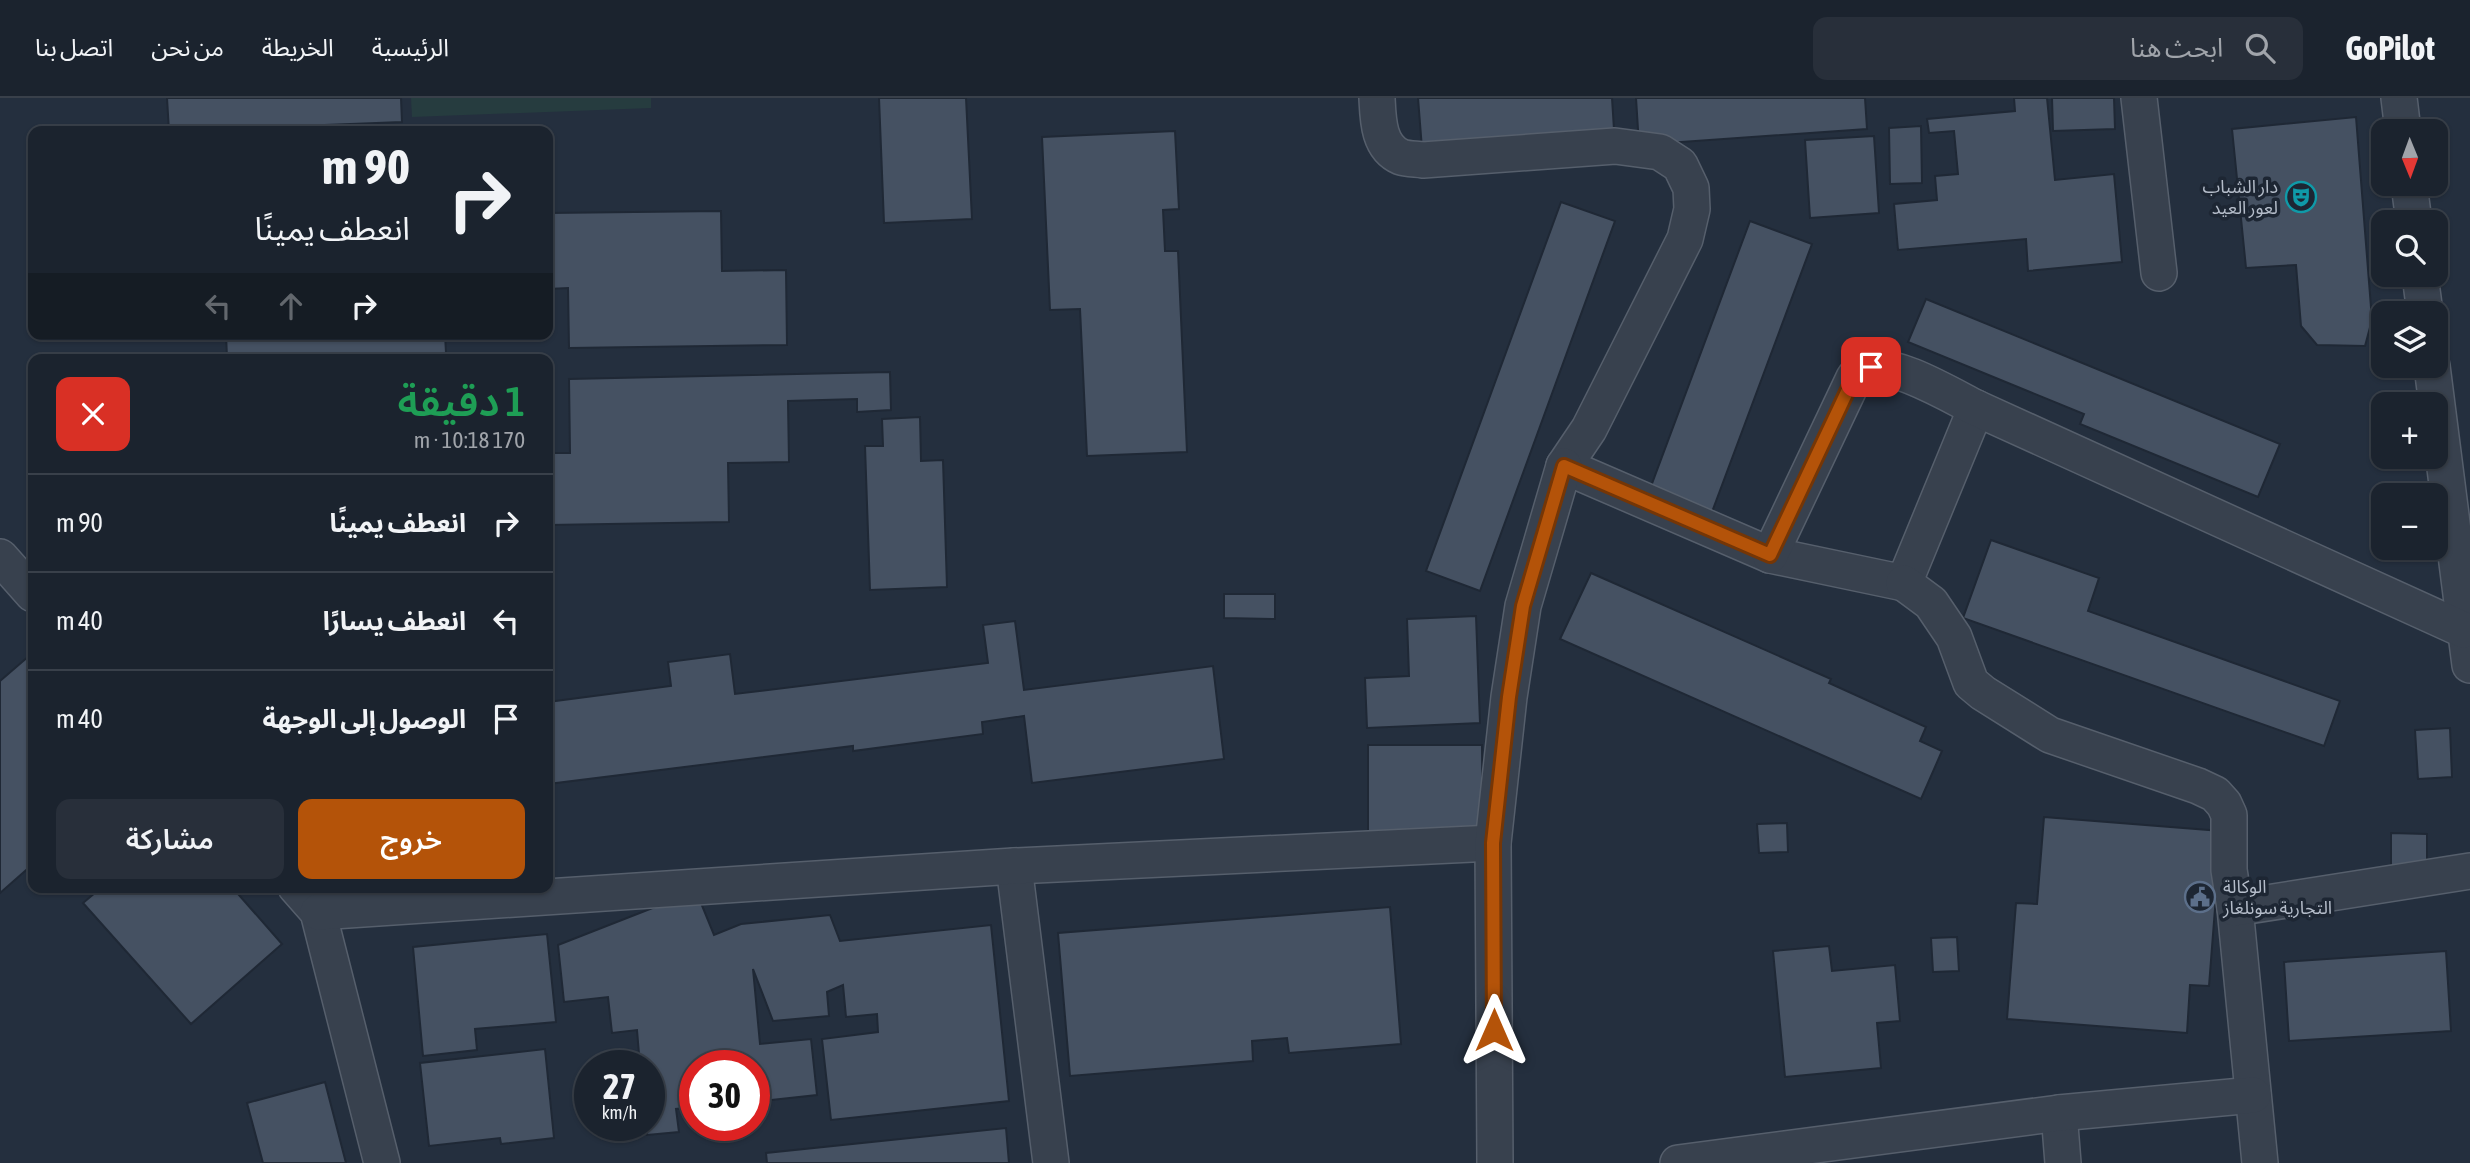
<!DOCTYPE html>
<html lang="ar">
<head>
<meta charset="utf-8">
<style>
	:root { --surface:#1b232e; --page:#282f3a; --text:#f1f3f6; --muted:#a0a4aa; --line:#39404a; --accent:#b45309 }
	body { margin:0; font-family:"Asap Condensed","Noto Sans Arabic",sans-serif; background:var(--page); color:var(--text); direction:rtl; height:100vh; display:flex; flex-direction:column; font-size:26px; white-space:nowrap }
	* { box-sizing:border-box; margin:0 }
	p { font-size:23px; color:var(--muted) }
	.icon { flex:none; width:38px; height:38px; fill:none; stroke:currentColor; stroke-width:2; stroke-linecap:round; stroke-linejoin:round }
	.map { position:relative; flex:1; overflow:hidden; direction:ltr }
	.details { position:absolute; left:28px; top:256px; width:525px; height:539px; display:flex; flex-direction:column; background:var(--surface); border-radius:14px; box-shadow:0 2px 5px #0004,0 0 0 2px var(--line); direction:rtl }
	.details>* { flex:none }
	.top-card { position:absolute; left:28px; top:28px; width:525px; height:214px; border-radius:14px; box-shadow:0 2px 5px #0004,0 0 0 2px var(--line); direction:rtl; background:#1b232e; color:var(--text); overflow:hidden }
	.needle { width:46px; rotate:179deg }
	.fabs { position:absolute; left:2371px; top:21px; display:grid; gap:14px }
	.fabs a { display:grid; place-items:center; width:77px; height:77px; border-radius:14px; background:var(--surface); box-shadow:0 2px 5px #0004,0 0 0 2px var(--line); font-size:35px }
	.speed { position:absolute; left:574px; top:952px; display:flex; gap:14px; font-size:35px; font-weight:700; text-align:center }
	.speed>* { display:grid; place-content:center; width:91px; height:91px; border-radius:50%; background:var(--surface); box-shadow:0 2px 5px #0004,0 0 0 2px var(--line); line-height:1 }
	.speed small { font-size:18px; font-weight:400 }
	.speed .limit { border:10px solid #d22; background:#fff; color:#111 }
	.pin { position:absolute; display:grid; place-items:center; width:60px; height:60px; color:#fff; margin:-30px; border-radius:14px; box-shadow:0 4px 10px #0006 }
	.me { position:absolute; width:77px; margin:-38px; rotate:0deg; stroke-linejoin:round; filter:drop-shadow(0 0 5px #0008) }
	.turn { display:flex; align-items:center; gap:24px; height:147px; padding:0 28px; font-size:32px }
	.turn .icon { width:91px; height:91px; stroke-width:2.5 }
	.turn b { display:block; font-size:49px; line-height:60px }
	.lanes { display:flex; align-items:center; height:66px; padding:0 28px; background:#0003; justify-content:center; gap:35px; direction:ltr }
	.lanes .off { opacity:.35 }
	.round { display:grid; place-items:center; flex:none; width:74px; height:74px; border-radius:14px; background:var(--page) }
	.head { display:flex; align-items:center; justify-content:space-between; height:119px; padding:0 28px }
	h1 { font-size:42px; font-weight:600; line-height:52px; color:#1e9e55 }
	.cta { display:flex; gap:14px; margin-top:auto; padding:14px 28px }
	.cta a { flex:1; height:80px; border-radius:14px; background:var(--accent); color:#fff; font-size:28px; font-weight:600; line-height:80px; text-align:center }
	.cta a+a { background:var(--page); color:var(--text) }
	ul { padding:0; list-style:none }
	li { display:flex; align-items:center; gap:21px; height:98px; padding:0 28px; border-top:2px solid var(--line) }
	li div { flex:1 }
	li b { display:block; font-size:26px }
	li em { font-style:normal }
	header { display:flex; align-items:center; gap:42px; box-sizing:border-box; height:98px; padding:0 35px; background:var(--surface); border-bottom:2px solid var(--line) }
	header strong { font-size:33px }
	nav { display:flex; gap:38px; margin-inline-start:auto; font-size:24px }
	.search { width:490px; height:63px; background:var(--page); display:flex; align-items:center; gap:18px; box-sizing:border-box; padding:0 24px; border-radius:14px; color:var(--muted); font-size:26px }
	.map>svg:first-child { display:block }
	.green { fill:#263c3f }
	.building { fill:#455162; stroke:#1f2835; stroke-width:2 }
	.lines { fill:none; stroke-linecap:round; stroke-linejoin:round }
	.street-casing { stroke:#565f6c; stroke-width:38 }
	.street { stroke:#38414e; stroke-width:35 }
	.route-casing { stroke:#753606; stroke-width:18 }
	.route { stroke:#b45309; stroke-width:12 }
	.labels { text-anchor:middle; stroke-width:7; stroke-linejoin:round; paint-order:stroke }
	.poi-label { font-size:18px; fill:#b4bcc9; stroke:#1d2633; text-anchor:end }
</style>
</head>
<body>
<header>
<strong>GoPilot</strong>
<div class="search"><svg class="icon" aria-label="search" viewBox="0 0 24 24"><circle cx="10" cy="10" r="6"/><path d="M15 15l6 6"/></svg>ابحث هنا</div>
<nav><a>الرئيسية</a><a>الخريطة</a><a>من نحن</a><a>اتصل بنا</a></nav>
</header>
<div class="map">
<svg width="2470" height="1065" viewBox="0 0 2470 1065">
	<rect width="100%" height="100%" fill="#242f3e"/>
	<!-- green -->
	<path class="green" d="M 411,0 L 651,0 L 651,10 L 412,19 Z"/>
	<!-- building -->
	<g class="building">
		<path d="M 167,0 L 401,0 L 402,24 L 169,33 Z"/>
		<path d="M 879,0 L 966,0 L 972,121 L 884,125 Z"/>
		<path d="M 1418,0 L 1612,0 L 1616,63 L 1424,76 Z"/>
		<path d="M 1636,0 L 1865,0 L 1867,31 L 1639,47 Z"/>
		<path d="M 2014,0 L 2047,0 L 2055,82 L 2114,76 L 2122,164 L 2028,173 L 2026,141 L 1898,152 L 1894,106 L 1937,102 L 1935,78 L 1958,76 L 1954,33 L 1929,35 L 1927,21 L 2015,13 Z"/>
		<path d="M 2052,0 L 2114,0 L 2115,31 L 2053,33 Z"/>
		<path d="M 2356,19 L 2372,222 L 2365,248 L 2317,247 L 2301,228 L 2296,167 L 2246,170 L 2232,31 Z"/>
		<path d="M 1921,28 L 1922,85 L 1890,86 L 1889,30 Z"/>
		<path d="M 1175,33 L 1179,111 L 1163,112 L 1165,153 L 1178,153 L 1187,354 L 1087,358 L 1080,211 L 1050,212 L 1042,39 Z"/>
		<path d="M 1874,38 L 1879,115 L 1810,120 L 1805,42 Z"/>
		<path d="M 1561,104 L 1615,123 L 1480,493 L 1426,473 Z"/>
		<path d="M 721,113 L 722,173 L 786,172 L 787,247 L 569,250 L 568,190 L 548,191 L 548,115 Z"/>
		<path d="M 1750,123 L 1812,146 L 1712,414 L 1650,391 Z"/>
		<path d="M 1926,201 L 2280,346 L 2258,399 L 2080,326 L 2084,316 L 1908,244 Z"/>
		<path d="M 226,236 L 445,236 L 446,255 L 227,260 Z"/>
		<path d="M 890,274 L 891,312 L 857,314 L 857,301 L 788,303 L 789,364 L 728,365 L 729,424 L 548,427 L 548,355 L 570,355 L 569,281 Z"/>
		<path d="M 920,319 L 921,363 L 943,362 L 947,489 L 870,492 L 865,348 L 883,348 L 882,321 Z"/>
		<path d="M 1991,442 L 2099,480 L 2088,513 L 2340,603 L 2324,648 L 1963,520 Z"/>
		<path d="M 1591,475 L 1831,581 L 1829,585 L 1926,629 L 1920,643 L 1942,653 L 1921,701 L 1560,541 Z"/>
		<path d="M 1224,496 L 1275,496 L 1275,521 L 1224,520 Z"/>
		<path d="M 1476,518 L 1480,625 L 1367,630 L 1365,580 L 1409,578 L 1407,521 Z"/>
		<path d="M 1015,523 L 1024,592 L 1213,568 L 1224,661 L 1032,685 L 1024,618 L 982,624 L 983,636 L 853,653 L 853,648 L 548,686 L 548,604 L 671,588 L 668,564 L 730,556 L 735,596 L 988,565 L 983,527 Z"/>
		<path d="M 29,558 L 33,563 L 33,766 L 0,795 L 0,583 Z"/>
		<path d="M 2450,630 L 2452,679 L 2418,681 L 2415,632 Z"/>
		<path d="M 1368,647 L 1482,647 L 1483,759 L 1368,759 Z"/>
		<path d="M 2044,719 L 2221,733 L 2209,888 L 2190,887 L 2187,935 L 2007,921 L 2016,805 L 2037,806 Z"/>
		<path d="M 1787,725 L 1788,754 L 1759,755 L 1757,726 Z"/>
		<path d="M 2391,735 L 2427,736 L 2427,769 L 2391,768 Z"/>
		<path d="M 102,789 L 232,789 L 282,846 L 191,926 L 83,805 Z"/>
		<path d="M 701,805 L 714,837 L 741,826 L 830,817 L 840,843 L 991,827 L 1009,1003 L 831,1022 L 822,941 L 878,934 L 877,916 L 846,919 L 843,887 L 827,894 L 829,918 L 773,923 L 753,871 L 760,946 L 811,941 L 817,997 L 754,1004 L 754,968 L 718,968 L 715,960 L 716,968 L 695,968 L 695,1009 L 676,1011 L 679,1034 L 647,1037 L 646,1027 L 649,1027 L 649,968 L 640,968 L 637,932 L 612,935 L 608,899 L 564,904 L 558,847 L 655,809 Z"/>
		<path d="M 1390,809 L 1401,946 L 1289,955 L 1287,940 L 1252,943 L 1253,963 L 1070,978 L 1058,835 Z"/>
		<path d="M 547,836 L 556,924 L 475,931 L 477,952 L 423,958 L 413,849 Z"/>
		<path d="M 1957,839 L 1959,873 L 1933,874 L 1931,840 Z"/>
		<path d="M 1829,848 L 1832,873 L 1895,867 L 1900,923 L 1877,925 L 1881,970 L 1785,979 L 1773,853 Z"/>
		<path d="M 2446,853 L 2451,933 L 2289,943 L 2284,864 Z"/>
		<path d="M 545,951 L 554,1040 L 501,1046 L 500,1040 L 429,1048 L 420,965 Z"/>
		<path d="M 325,984 L 346,1065 L 263,1065 L 247,1005 Z"/>
		<path d="M 1006,1030 L 1009,1065 L 767,1065 L 766,1055 Z"/>
	</g>
	<g class="lines">
		<!-- street casing -->
		<g class="street-casing">
			<g id="street">
				<path d="M 1377,0 C 1378,21 1378,49 1401,59 C 1407,61 1417,61 1423,62 L 1615,48 L 1660,54 L 1680,67 L 1691,90 L 1692,111 L 1685,141 L 1589,331 L 1564,368 L 1770,457 L 1904,485 L 1976,310"/>
				<path d="M 2139,0 L 2159,175"/>
				<path d="M 2399,0 L 2403,33"/>
				<path d="M 2409,86 L 2414,124"/>
				<path d="M 2420,177 L 2425,215"/>
				<path d="M 2432,268 L 2470,567"/>
				<path d="M 1770,457 L 1854,280 C 1858,275 1861,271 1867,270 C 1894,263 1952,298 1976,310 L 2464,532"/>
				<path d="M 0,459 L 33,496"/>
				<path d="M 1904,485 L 1931,505 L 1954,539 L 1971,585 L 1983,595 L 2050,637 L 2198,688 L 2215,696 L 2224,706 L 2229,717 L 2229,772 L 2235,810 L 2260,1065"/>
				<path d="M 1014,768 L 1051,1065"/>
				<path d="M 296,789 L 318,814 L 382,1065"/>
				<path d="M 2235,810 L 2470,773"/>
				<path d="M 318,814 L 1014,768 L 1493,745"/>
				<path d="M 2059,1015 L 2063,1065"/>
				<path d="M 1495,1065 L 1493,745 L 1509,599 L 1523,508 L 1564,368"/>
				<path d="M 1678,1065 L 2059,1015 L 2253,997"/>
			</g>
		</g>
		<!-- street -->
		<use href="#street" class="street"/>
	</g>
	<g class="lines">
		<!-- route casing -->
		<g class="route-casing">
			<path id="route" d="M 1494,932 L 1493,745 L 1509,599 L 1523,508 L 1564,368 L 1770,457 L 1854,279 L 1862,271 L 1871,269"/>
		</g>
		<!-- route -->
		<use href="#route" class="route"/>
	</g>
	<!-- icons -->
	<defs>
		<g id="theatre-ring" transform="scale(1.575)"><circle r="9.5" fill="#1d2633" stroke="#0f9aa8" stroke-width="1.5"/><path d="M-5-5.5Q0-4 5-5.5V0Q5 5 0 6Q-5 5-5 0ZM-3.3-2.5H-1v1.5H-3.3ZM1-2.5H3.3v1.5H1ZM-2.8 1Q0 5.5 2.8 1Z" fill="#0f9aa8"/></g>
		<g id="civic-ring" transform="scale(1.575)"><circle r="9.5" fill="#1d2633" stroke="#5c6f8a" stroke-width="1.5"/><path d="M-.6-6.5H3V-4.5H.6V-3L4-1V1h2V6H-6V1h2V-1L-.6-3ZM-1.2 2.5V6h2.4V2.5Z" fill="#5c6f8a"/></g>
	</defs>
	<g fill-rule="evenodd">
		<use href="#theatre-ring" x="2301" y="99"/>
		<use href="#civic-ring" x="2200" y="799"/>
	</g>
	<g class="labels">
		<!-- poi labels -->
		<g class="poi-label">
			<text x="2278" y="95">دار الشباب<tspan x="2278" dy="21">لعور العيد</tspan></text>
			<text x="2223" y="795" text-anchor="start">الوكالة<tspan x="2223" dy="21">التجارية سونلغاز</tspan></text>
		</g>
	</g>
</svg>
<div class="fabs">
<a><svg class="needle" viewBox="-14 -14 28 28"><path d="M0-13l5 13h-10z" fill="#e53935"/><path d="M0 13l5-13h-10z" fill="#a0a4aa"/></svg></a>
<a><svg class="icon" aria-label="search" viewBox="0 0 24 24"><circle cx="10" cy="10" r="6"/><path d="M15 15l6 6"/></svg></a>
<a><svg class="icon" aria-label="layers" viewBox="0 0 24 24"><path d="M12 4l9 5-9 5-9-5zM3 14l9 5 9-5"/></svg></a>
<a>+</a>
<a>−</a>
</div>
<div class="speed"><div>27<small>km/h</small></div><div class="limit">30</div></div>
<div class="pin" style="left:1871px;top:269px;background:#d93025"><svg class="icon" aria-label="arrive" viewBox="0 0 24 24"><path d="M6 21V4h12l-3 4 3 4H6"/></svg></div>
<svg class="me" style="left:1494px;top:932px" viewBox="-20 -20 40 40"><path d="M0-17L14 15 0 8-14 15z" fill="#b45309" stroke="#fff" stroke-width="4"/></svg>
<div class="top-card">
<div class="turn"><svg class="icon" aria-label="right" viewBox="0 0 24 24"><path d="M7 20v-9h11M14 6l5 5-5 5"/></svg><div><b>90 m</b>انعطف يمينًا</div></div>
<div class="lanes"><svg class="icon off" aria-label="left" viewBox="0 0 24 24"><path d="M17 20v-9H6M10 6l-5 5 5 5"/></svg><svg class="icon off" aria-label="ahead" viewBox="0 0 24 24"><path d="M12 20V5M6 11l6-6 6 6"/></svg><svg class="icon" aria-label="right" viewBox="0 0 24 24"><path d="M7 20v-9h11M14 6l5 5-5 5"/></svg></div>
</div>
<section class="details">
<div class="head"><div><h1>1 دقيقة</h1><p>170 m · 10:18</p></div><a class="round" style="background:#d93025;color:#fff"><svg class="icon" aria-label="close" viewBox="0 0 24 24"><path d="M6 6l12 12M18 6L6 18"/></svg></a></div>
<ul>
<li><svg class="icon" aria-label="right" viewBox="0 0 24 24"><path d="M7 20v-9h11M14 6l5 5-5 5"/></svg><div><b>انعطف يمينًا</b></div><em>90 m</em></li>
<li><svg class="icon" aria-label="left" viewBox="0 0 24 24"><path d="M17 20v-9H6M10 6l-5 5 5 5"/></svg><div><b>انعطف يسارًا</b></div><em>40 m</em></li>
<li><svg class="icon" aria-label="arrive" viewBox="0 0 24 24"><path d="M6 21V4h12l-3 4 3 4H6"/></svg><div><b>الوصول إلى الوجهة</b></div><em>40 m</em></li>
</ul>
<div class="cta"><a>خروج</a><a>مشاركة</a></div>
</section>
</div>
</body>
</html>
